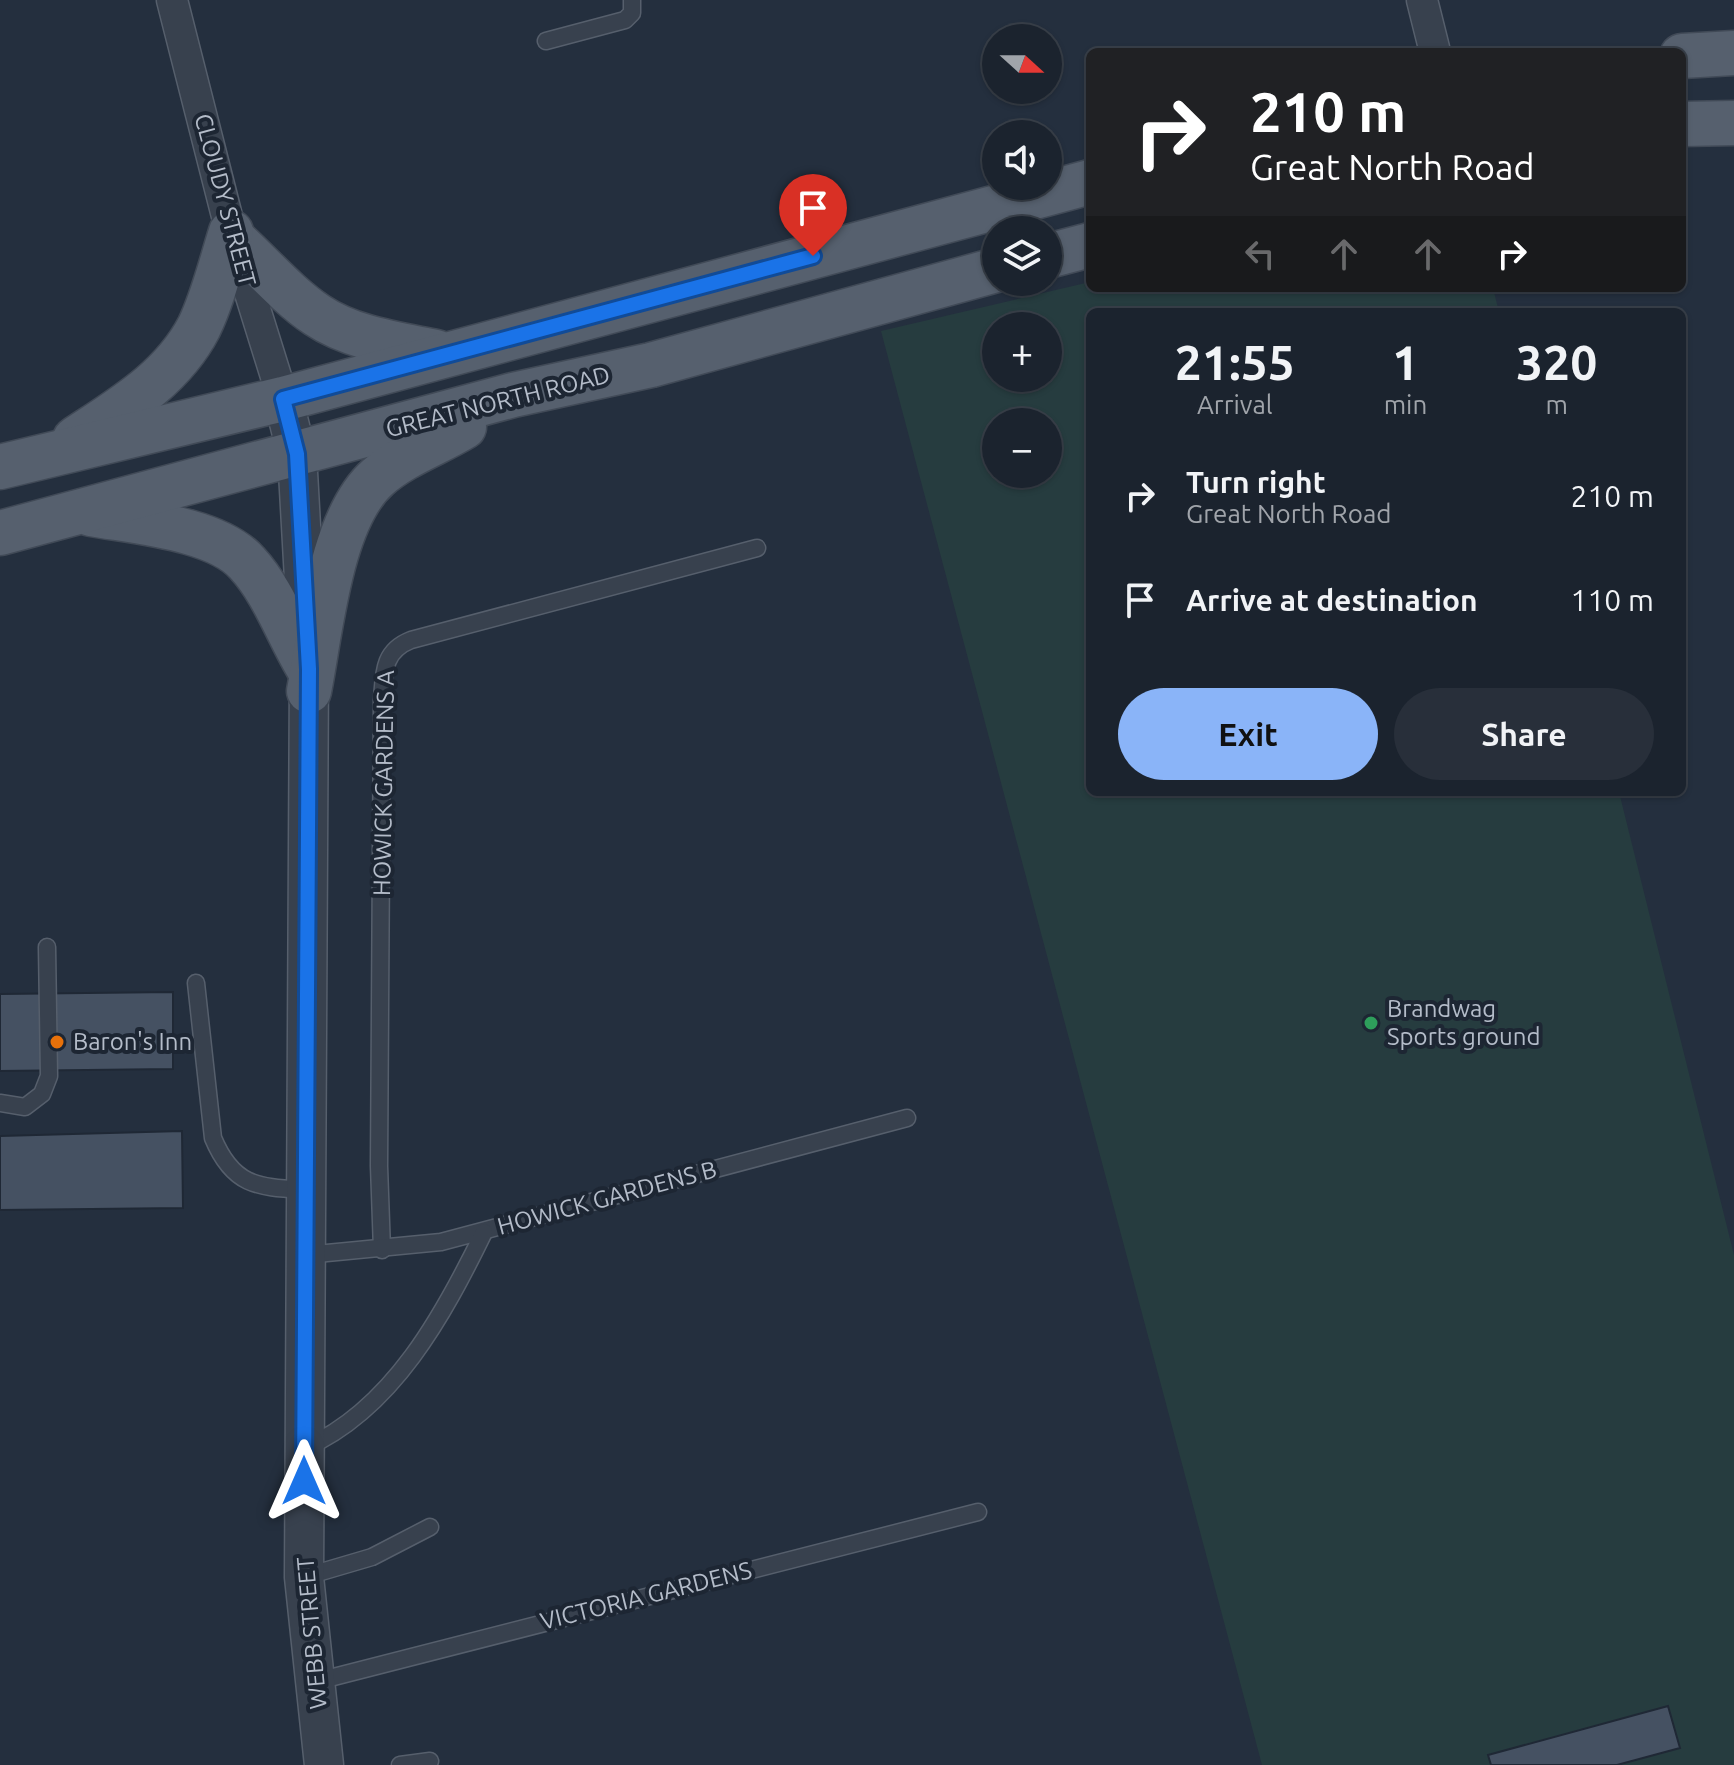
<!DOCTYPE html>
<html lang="en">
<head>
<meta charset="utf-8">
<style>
	:root { --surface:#1b232e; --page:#282f3a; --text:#f1f3f6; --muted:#a0a4aa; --line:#39404a; --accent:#8ab4f8 }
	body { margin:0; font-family:Ubuntu,sans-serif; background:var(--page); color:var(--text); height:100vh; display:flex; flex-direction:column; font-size:30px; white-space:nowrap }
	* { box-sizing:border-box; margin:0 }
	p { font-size:26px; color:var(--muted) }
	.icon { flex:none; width:44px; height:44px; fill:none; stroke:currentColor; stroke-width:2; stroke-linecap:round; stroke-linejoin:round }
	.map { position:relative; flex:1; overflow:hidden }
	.side { position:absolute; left:1086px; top:308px; width:600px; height:488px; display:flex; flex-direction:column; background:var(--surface); border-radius:12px; box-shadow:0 2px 6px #0004,0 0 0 2px var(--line) }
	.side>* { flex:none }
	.hud { position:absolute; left:1086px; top:48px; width:600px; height:244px; border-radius:12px; box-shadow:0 2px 6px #0004,0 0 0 2px var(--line); background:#202124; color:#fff; overflow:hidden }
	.needle { width:52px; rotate:111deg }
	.controls { position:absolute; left:982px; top:24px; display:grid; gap:16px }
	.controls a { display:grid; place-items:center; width:80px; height:80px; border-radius:50%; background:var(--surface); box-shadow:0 2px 6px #0004,0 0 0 2px var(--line); font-size:40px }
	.pin { position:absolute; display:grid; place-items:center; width:68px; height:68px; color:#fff; margin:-82px -34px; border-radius:50% 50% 50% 0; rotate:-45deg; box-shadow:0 0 8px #0007 }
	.pin .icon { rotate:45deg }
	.me { position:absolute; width:88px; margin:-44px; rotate:0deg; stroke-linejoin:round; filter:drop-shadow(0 0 6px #0008) }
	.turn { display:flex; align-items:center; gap:28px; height:168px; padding:0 32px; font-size:36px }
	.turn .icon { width:104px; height:104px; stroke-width:2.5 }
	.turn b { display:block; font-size:56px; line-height:68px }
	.lanes { display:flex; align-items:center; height:76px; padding:0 32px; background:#0003; justify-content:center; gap:40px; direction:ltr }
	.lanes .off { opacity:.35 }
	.eta { display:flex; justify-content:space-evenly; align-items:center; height:136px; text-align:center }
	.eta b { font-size:48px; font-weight:700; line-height:56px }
	.primary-button { display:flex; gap:16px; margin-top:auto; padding:16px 32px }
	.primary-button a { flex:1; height:92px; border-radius:48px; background:var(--accent); color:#111; font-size:32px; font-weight:700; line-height:92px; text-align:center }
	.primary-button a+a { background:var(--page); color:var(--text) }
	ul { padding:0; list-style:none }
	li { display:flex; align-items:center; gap:24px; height:104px; padding:0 32px }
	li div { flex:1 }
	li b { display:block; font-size:30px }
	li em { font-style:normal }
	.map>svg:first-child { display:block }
	.green { fill:#263c3f; fill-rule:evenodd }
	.building { fill:#455162; stroke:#1f2835; stroke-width:2 }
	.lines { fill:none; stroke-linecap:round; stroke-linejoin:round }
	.service-casing { stroke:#565f6c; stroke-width:19 }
	.minor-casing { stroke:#565f6c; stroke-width:33 }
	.tertiary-casing { stroke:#565f6c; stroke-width:41 }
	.primary-casing { stroke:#414a57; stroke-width:47 }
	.service { stroke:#38414e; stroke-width:16 }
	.minor { stroke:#38414e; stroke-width:30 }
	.tertiary { stroke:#38414e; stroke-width:38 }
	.primary { stroke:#56606e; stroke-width:44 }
	.route-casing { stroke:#114b97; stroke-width:20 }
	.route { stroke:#1a73e8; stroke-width:14 }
	.leisure-dot { fill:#2e9e5b; stroke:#1d2633; stroke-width:3 }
	.food-dot { fill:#e8710a; stroke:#1d2633; stroke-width:3 }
	.labels { text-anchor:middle; stroke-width:8; stroke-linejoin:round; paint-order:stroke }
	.street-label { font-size:24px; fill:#b4bcc9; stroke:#1d2633 }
	.poi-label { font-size:24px; fill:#b4bcc9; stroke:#1d2633; text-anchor:start }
</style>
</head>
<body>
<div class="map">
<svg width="1734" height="1765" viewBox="0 0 1734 1765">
	<rect width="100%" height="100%" fill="#242f3e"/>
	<!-- green -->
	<path class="green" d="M 1090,282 L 1090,288 L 1493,288 L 1499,312 L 1090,312 L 1090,792 L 1619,792 L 1734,1255 L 1734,1765 L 1262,1765 L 881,331 ZM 996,326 L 1048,326 L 1048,378 L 996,378 ZM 996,422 L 1048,422 L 1048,474 L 996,474 Z"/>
	<!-- building -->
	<g class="building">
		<path d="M 173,992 L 173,1069 L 0,1071 L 0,994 Z"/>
		<path d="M 182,1131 L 183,1208 L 0,1210 L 0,1136 Z"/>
		<path d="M 1668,1706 L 1680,1748 L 1617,1765 L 1491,1765 L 1488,1755 Z"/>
	</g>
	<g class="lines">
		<!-- service casing -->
		<g class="service-casing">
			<g id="service">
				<path d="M 546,41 L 625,20 L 632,13 L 632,0"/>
				<path d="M 196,983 L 213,1138 C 233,1186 257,1187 304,1190"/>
				<path d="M 0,1103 L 25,1107 L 42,1094 L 49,1076 L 47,947"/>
				<path d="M 382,1250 L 379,1166 L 382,700 C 384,672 383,651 411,640 L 757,548"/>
				<path d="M 306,1255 L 441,1242 L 907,1118"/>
				<path d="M 305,1448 C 393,1409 444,1314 484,1232"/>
				<path d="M 304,1577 L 372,1557 L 430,1527"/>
				<path d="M 314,1682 L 978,1512"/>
				<path d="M 400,1765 L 430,1761"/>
			</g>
		</g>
		<!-- minor casing -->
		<g class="minor-casing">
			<g id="minor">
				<path d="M 172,0 L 231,232 L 283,399"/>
				<path d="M 1422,0 L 1435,52"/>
			</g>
		</g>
		<!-- tertiary casing -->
		<g class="tertiary-casing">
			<path id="tertiary" d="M 283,399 L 297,454 L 309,669 L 304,1577 L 324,1765"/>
		</g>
		<!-- primary casing -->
		<g class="primary-casing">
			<g id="primary">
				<path d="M 1682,56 L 1734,53"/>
				<path d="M 1682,124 L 1734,123"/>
				<path d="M 234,240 C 261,264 287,295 317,315 C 351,338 397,344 436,352"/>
				<path d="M 1048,256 L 1090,245"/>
				<path d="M 75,439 C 122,408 172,379 199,327 C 213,298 221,264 231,232"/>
				<path d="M 0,467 L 283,399 L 1090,182"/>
				<path d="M 91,514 C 135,522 216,528 247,563 C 274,592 288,635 309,669"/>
				<path d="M 0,533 L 513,395 L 651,365 L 996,270"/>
				<path d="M 309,691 C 321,631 330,519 378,477 C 403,455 436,444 464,427"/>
			</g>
		</g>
		<!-- service -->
		<use href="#service" class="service"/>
		<!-- minor -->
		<use href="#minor" class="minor"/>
		<!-- tertiary -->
		<use href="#tertiary" class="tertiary"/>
		<!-- primary -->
		<use href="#primary" class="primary"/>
	</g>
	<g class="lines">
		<!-- route casing -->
		<g class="route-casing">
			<path id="route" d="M 304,1481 L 309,669 L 297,454 L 283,399 L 813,256"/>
		</g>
		<!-- route -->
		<use href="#route" class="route"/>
	</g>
	<!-- markers -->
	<circle class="leisure-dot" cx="1371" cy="1023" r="8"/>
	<circle class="food-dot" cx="57" cy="1042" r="8"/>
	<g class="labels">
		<!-- street labels -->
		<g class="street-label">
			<text transform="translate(225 200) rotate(75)" y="8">CLOUDY STREET</text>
			<text transform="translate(498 402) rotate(-14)" y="8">GREAT NORTH ROAD</text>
			<text transform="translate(384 783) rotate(-89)" y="8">HOWICK GARDENS A</text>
			<text transform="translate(607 1198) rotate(-15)" y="8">HOWICK GARDENS B</text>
			<text transform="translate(646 1596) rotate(-14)" y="8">VICTORIA GARDENS</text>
			<text transform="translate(312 1633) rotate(-95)" y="8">WEBB STREET</text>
		</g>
		<!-- poi labels -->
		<g class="poi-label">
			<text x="1387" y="1017">Brandwag<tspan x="1387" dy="28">Sports ground</tspan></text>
			<text x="73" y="1050">Baron's Inn</text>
		</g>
	</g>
</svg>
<div class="controls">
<a><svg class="needle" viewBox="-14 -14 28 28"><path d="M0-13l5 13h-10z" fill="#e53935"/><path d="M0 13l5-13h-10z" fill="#a0a4aa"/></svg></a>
<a><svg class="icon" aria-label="sound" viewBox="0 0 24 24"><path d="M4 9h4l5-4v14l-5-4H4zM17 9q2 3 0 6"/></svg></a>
<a><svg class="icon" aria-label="layers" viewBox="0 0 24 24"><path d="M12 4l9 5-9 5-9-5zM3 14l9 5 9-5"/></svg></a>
<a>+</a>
<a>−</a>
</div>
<div class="pin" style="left:813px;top:256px;background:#d93025"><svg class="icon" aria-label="arrive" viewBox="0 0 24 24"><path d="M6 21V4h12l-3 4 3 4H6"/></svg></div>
<svg class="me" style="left:304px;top:1481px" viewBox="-20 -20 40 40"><path d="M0-17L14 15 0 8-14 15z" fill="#1a73e8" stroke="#fff" stroke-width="4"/></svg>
<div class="hud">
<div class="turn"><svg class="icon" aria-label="right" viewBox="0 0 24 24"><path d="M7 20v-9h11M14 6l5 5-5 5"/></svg><div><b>210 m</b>Great North Road</div></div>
<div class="lanes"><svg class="icon off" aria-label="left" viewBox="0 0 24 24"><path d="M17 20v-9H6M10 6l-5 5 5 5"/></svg><svg class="icon off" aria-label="ahead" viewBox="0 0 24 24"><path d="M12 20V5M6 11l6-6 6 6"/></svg><svg class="icon off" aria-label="ahead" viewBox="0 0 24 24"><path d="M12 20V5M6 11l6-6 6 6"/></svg><svg class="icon" aria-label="right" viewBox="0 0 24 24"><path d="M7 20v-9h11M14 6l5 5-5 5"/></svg></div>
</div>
<section class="side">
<div class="eta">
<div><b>21:55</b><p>Arrival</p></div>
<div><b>1</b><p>min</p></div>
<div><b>320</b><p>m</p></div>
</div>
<ul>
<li><svg class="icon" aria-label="right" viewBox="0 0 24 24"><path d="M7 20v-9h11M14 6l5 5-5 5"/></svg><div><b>Turn right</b><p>Great North Road</p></div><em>210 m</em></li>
<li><svg class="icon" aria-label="arrive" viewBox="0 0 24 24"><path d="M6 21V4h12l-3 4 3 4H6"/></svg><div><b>Arrive at destination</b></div><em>110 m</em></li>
</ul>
<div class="primary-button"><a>Exit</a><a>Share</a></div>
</section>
</div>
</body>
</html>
